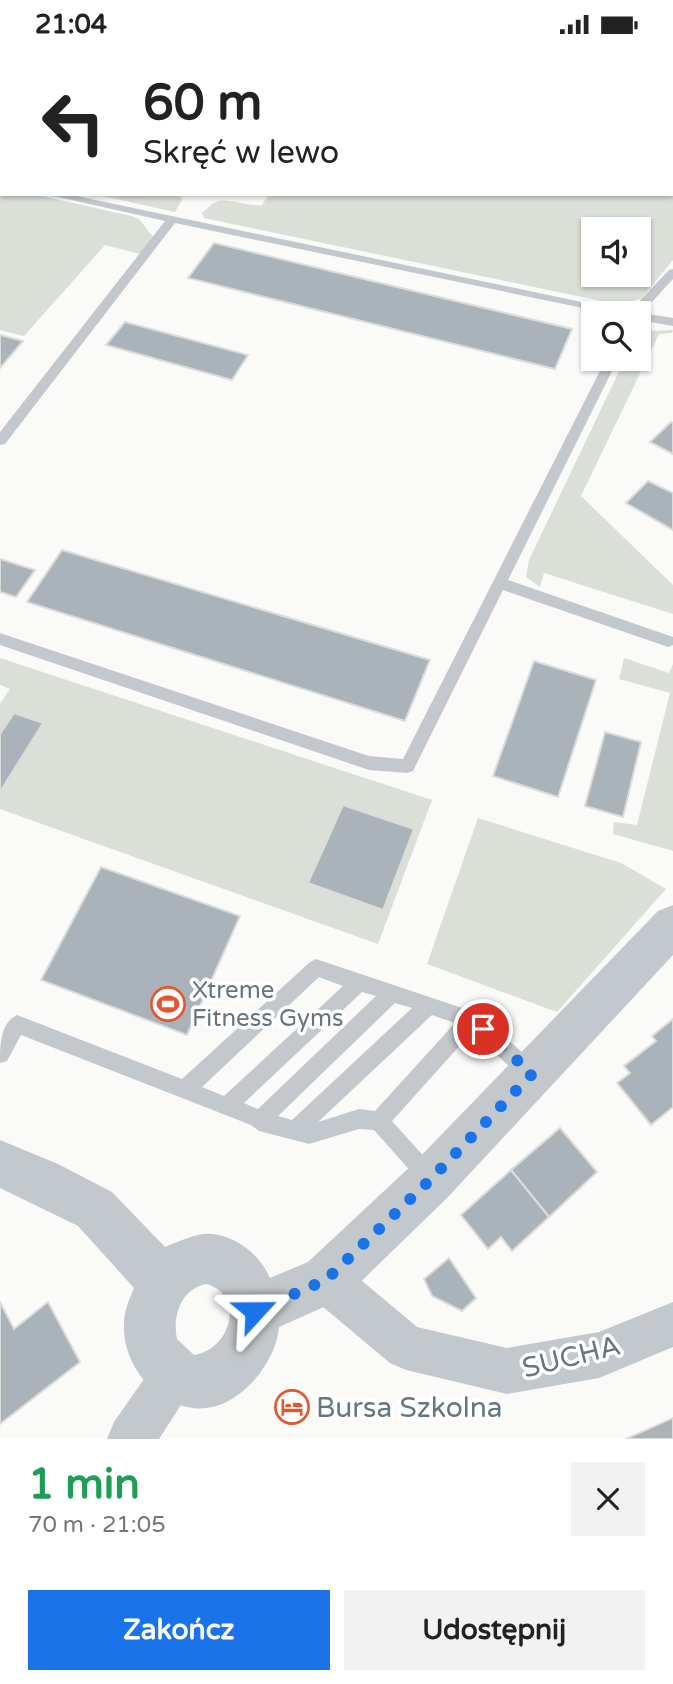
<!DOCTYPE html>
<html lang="pl">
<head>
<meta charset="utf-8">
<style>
	:root { --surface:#fff; --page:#f2f2f2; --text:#222; --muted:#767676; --accent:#1a73e8 }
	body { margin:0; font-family:"Varela Round",sans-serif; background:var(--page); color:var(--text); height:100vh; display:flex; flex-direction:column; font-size:26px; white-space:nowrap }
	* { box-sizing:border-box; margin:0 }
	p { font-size:23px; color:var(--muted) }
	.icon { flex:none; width:38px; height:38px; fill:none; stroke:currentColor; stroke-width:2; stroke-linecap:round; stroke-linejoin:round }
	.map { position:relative; height:1390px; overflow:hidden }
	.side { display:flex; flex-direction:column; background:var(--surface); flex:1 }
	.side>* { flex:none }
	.top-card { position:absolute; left:0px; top:0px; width:674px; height:147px; box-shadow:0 2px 5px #0004; background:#fff; color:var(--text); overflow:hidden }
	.buttons { position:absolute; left:581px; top:168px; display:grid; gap:14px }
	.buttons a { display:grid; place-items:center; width:70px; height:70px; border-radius:0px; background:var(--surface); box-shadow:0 2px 5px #0004; font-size:35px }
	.pin { position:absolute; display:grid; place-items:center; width:60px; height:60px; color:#fff; margin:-30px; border:4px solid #fff; border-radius:50%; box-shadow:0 2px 7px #0007 }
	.me { position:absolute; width:77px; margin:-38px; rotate:66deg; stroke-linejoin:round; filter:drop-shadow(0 0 5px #0008) }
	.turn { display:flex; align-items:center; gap:24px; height:147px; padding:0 28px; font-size:32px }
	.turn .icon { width:91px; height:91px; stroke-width:2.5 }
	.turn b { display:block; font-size:49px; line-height:60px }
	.round { display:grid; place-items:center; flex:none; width:74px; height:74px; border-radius:0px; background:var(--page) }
	.summary { display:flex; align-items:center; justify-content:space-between; height:119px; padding:0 28px }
	h1 { font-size:42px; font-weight:800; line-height:52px; color:#1e9e55 }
	.primary-button { display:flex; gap:14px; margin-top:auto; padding:14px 28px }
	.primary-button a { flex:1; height:80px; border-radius:0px; background:var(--accent); color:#fff; font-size:28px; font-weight:800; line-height:80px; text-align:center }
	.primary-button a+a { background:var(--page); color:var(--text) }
	.status { display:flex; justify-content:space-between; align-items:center; height:49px; padding:0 35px; background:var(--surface); direction:ltr }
	.status svg { height:19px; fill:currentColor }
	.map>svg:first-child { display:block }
	.green { fill:#dadfd7; fill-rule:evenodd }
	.building { fill:#aab3b9; stroke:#dcdcda; stroke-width:2 }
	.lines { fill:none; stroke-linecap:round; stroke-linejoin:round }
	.service { fill:#c3c8cc; fill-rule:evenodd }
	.minor { fill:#c3c8cc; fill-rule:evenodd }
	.tertiary { fill:#c3c8cc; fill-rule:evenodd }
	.route { stroke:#1a73e8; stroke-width:12; stroke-dasharray:0 21.6 }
	.labels { text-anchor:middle; stroke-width:7; stroke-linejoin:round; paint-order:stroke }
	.poi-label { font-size:24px; fill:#657683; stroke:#fff; text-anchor:start }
	.near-street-label { font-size:28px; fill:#657683; stroke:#fff }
	.near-poi-label { font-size:28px; fill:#657683; stroke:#fff; text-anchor:start }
</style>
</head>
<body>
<div class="status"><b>21:04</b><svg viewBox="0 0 49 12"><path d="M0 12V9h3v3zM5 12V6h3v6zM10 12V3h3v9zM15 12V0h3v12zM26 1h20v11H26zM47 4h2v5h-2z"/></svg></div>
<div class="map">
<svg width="673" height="1390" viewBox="0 0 673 1390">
	<rect width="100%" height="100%" fill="#fafaf8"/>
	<!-- green -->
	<g class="green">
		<path d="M 0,0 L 673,0 L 673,211 L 642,249 L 620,256 L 204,169 L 202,164 C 207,160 211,155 216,153 C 226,148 248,158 262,156 L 269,145 L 672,145 L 672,2 L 2,2 L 0,110 ZM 593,180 L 639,180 L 639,226 L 593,226 Z"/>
		<path d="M 0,138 L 2,145 L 33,145 L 131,167 L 139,170 L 153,188 L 140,205 L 105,196 L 24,287 L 0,281 Z"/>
		<path d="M 94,145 L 179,145 L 182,151 L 175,163 Z"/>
		<path d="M 673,281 L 672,284 L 659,285 L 581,447 L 673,536 L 673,565 L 544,524 L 540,538 L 526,528 L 529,511 L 625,310 L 639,310 L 639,286 L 645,282 Z"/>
		<path d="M 0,609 L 432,751 L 378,895 L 0,760 L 0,655 L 10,640 L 0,636 Z"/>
		<path d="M 624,609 L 669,624 L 673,615 L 673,802 L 613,785 L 614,773 L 637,776 L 670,644 L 619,630 Z"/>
		<path d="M 478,769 L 621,814 L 666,840 L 557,963 L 427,915 Z"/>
	</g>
	<!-- building -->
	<g class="building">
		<path d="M 214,194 L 572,280 L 555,320 L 188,229 Z"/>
		<path d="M 125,273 L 248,306 L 232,331 L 106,296 Z"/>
		<path d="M 0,286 L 23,292 L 0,319 Z"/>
		<path d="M 671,373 L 673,374 L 673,405 L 650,393 Z"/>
		<path d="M 648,432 L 673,444 L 673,481 L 626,454 Z"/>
		<path d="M 62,501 L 430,611 L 405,672 L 27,553 Z"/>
		<path d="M 0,510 L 35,521 L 16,548 L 0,543 Z"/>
		<path d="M 534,612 L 596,631 L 558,748 L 493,727 Z"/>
		<path d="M 14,664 L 43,674 L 0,743 L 0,685 Z"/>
		<path d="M 605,683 L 641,693 L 623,768 L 585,757 Z"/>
		<path d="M 343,756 L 414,780 L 383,861 L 308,834 Z"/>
		<path d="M 101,818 L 240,867 L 187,986 L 41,931 Z"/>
		<path d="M 673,970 L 673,1058 L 651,1076 L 617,1034 L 630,1024 L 624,1017 L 656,992 L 652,987 Z"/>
		<path d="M 560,1079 L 597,1123 L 549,1168 L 511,1121 Z"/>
		<path d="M 511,1121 L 549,1168 L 512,1202 L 501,1188 L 488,1200 L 461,1166 Z"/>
		<path d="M 449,1209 L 476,1249 L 462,1262 L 432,1247 L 424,1230 Z"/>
		<path d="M 0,1253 L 14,1280 L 48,1253 L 80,1313 L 0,1375 Z"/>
		<path d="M 673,1369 L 673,1390 L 626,1390 Z"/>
	</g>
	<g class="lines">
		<!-- service -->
		<g class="service">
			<rect x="0" y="131" width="2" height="7"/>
			<path d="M 45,145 L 67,145 L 629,263 L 669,221 L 673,220 L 673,230 L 642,264 L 673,269 L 673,277 L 639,271 L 639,264 L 607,264 L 175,174 L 5,395 L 0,396 L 0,383 L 165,172 Z"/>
			<path d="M 606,310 L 618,310 L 508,531 L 673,588 L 673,596 L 668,598 L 503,541 L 413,722 L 407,724 L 369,721 L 0,596 L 0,584 L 369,707 L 403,710 Z"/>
			<path d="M 316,910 L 477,964 L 538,1017 L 540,1024 L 538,1031 L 531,1033 L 524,1031 L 472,983 L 392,1072 L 437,1122 L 440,1129 L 437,1136 L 430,1139 L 423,1136 L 374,1081 L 359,1080 L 309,1095 L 259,1082 L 251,1076 L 21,986 L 7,1012 L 0,1014 C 0,997 0,974 17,966 L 182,1030 L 310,913 ZM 319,928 L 343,937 L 224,1047 L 202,1038 ZM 362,943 L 376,947 L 258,1060 L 244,1054 ZM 395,954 L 412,959 L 292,1071 L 278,1067 ZM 432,966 L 455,974 L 375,1062 L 359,1060 L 318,1073 Z"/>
		</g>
		<!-- minor -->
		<g class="minor">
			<path d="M 326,1209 L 342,1215 L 417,1278 L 507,1299 L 599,1283 L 673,1253 L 673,1298 L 599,1329 L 507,1345 L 406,1321 L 390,1314 L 310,1247 L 304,1231 L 310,1215 Z"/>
			<path d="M 174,1303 L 190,1310 L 197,1326 L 190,1342 L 159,1390 L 107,1390 L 114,1373 L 158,1310 Z"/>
		</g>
		<!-- tertiary -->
		<path class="tertiary" d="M 673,856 L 673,906 L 448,1148 L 344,1249 L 279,1278 C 276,1316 235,1365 193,1359 C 154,1354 122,1315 124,1275 C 124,1262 129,1251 134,1239 L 78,1177 L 0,1139 L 0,1091 L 58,1115 L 112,1143 L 165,1198 C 177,1193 190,1187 203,1185 C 232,1183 259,1204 270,1229 L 308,1213 L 414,1114 L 658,862 ZM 206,1235 C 246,1245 231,1301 194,1306 L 177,1290 C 172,1267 181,1240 206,1235 Z"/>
	</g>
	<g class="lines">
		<!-- route -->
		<path class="route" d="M 255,1262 L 326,1231 L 431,1130 L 532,1025 L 483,980"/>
	</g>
	<!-- icons -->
	<defs>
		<g id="stadium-ring" transform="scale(1.75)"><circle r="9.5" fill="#fff" stroke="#e4572e" stroke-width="1.5"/><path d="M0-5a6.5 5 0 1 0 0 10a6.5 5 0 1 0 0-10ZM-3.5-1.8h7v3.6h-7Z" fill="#e4572e"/></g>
		<g id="hotel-ring" transform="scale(1.75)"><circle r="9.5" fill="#fff" stroke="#e4572e" stroke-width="1.5"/><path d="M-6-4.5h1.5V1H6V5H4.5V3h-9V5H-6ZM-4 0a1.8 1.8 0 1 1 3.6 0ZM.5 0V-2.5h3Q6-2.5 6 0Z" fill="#e4572e"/></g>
	</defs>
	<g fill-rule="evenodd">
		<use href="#stadium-ring" x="168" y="955"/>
		<use href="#hotel-ring" x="292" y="1358"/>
	</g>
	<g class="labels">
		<!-- poi labels -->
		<g class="poi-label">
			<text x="192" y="949">Xtreme<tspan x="192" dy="28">Fitness Gyms</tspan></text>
		</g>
		<!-- near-street labels -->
		<g class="near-street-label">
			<text transform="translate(571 1307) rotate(-14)" y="10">SUCHA</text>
		</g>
		<!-- near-poi labels -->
		<g class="near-poi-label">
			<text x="316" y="1368">Bursa Szkolna</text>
		</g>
	</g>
</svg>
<div class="buttons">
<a><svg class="icon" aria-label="sound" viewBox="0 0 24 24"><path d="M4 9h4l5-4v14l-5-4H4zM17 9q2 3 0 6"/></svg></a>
<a><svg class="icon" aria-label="search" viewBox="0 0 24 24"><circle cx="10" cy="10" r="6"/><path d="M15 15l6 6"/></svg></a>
</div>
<div class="pin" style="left:483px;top:980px;background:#d93025"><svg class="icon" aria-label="arrive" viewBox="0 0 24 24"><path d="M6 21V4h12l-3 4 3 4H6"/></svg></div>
<svg class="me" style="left:255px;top:1262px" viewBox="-20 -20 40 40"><path d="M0-17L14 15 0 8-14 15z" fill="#1a73e8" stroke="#fff" stroke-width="4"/></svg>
<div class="top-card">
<div class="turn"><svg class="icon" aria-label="left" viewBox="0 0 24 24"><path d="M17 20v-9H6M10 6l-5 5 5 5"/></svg><div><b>60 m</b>Skręć w lewo</div></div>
</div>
</div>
<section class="side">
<div class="summary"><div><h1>1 min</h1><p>70 m · 21:05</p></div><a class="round"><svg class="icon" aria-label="close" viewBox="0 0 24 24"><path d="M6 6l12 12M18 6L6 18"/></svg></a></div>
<div class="primary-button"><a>Zakończ</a><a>Udostępnij</a></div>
</section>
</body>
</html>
